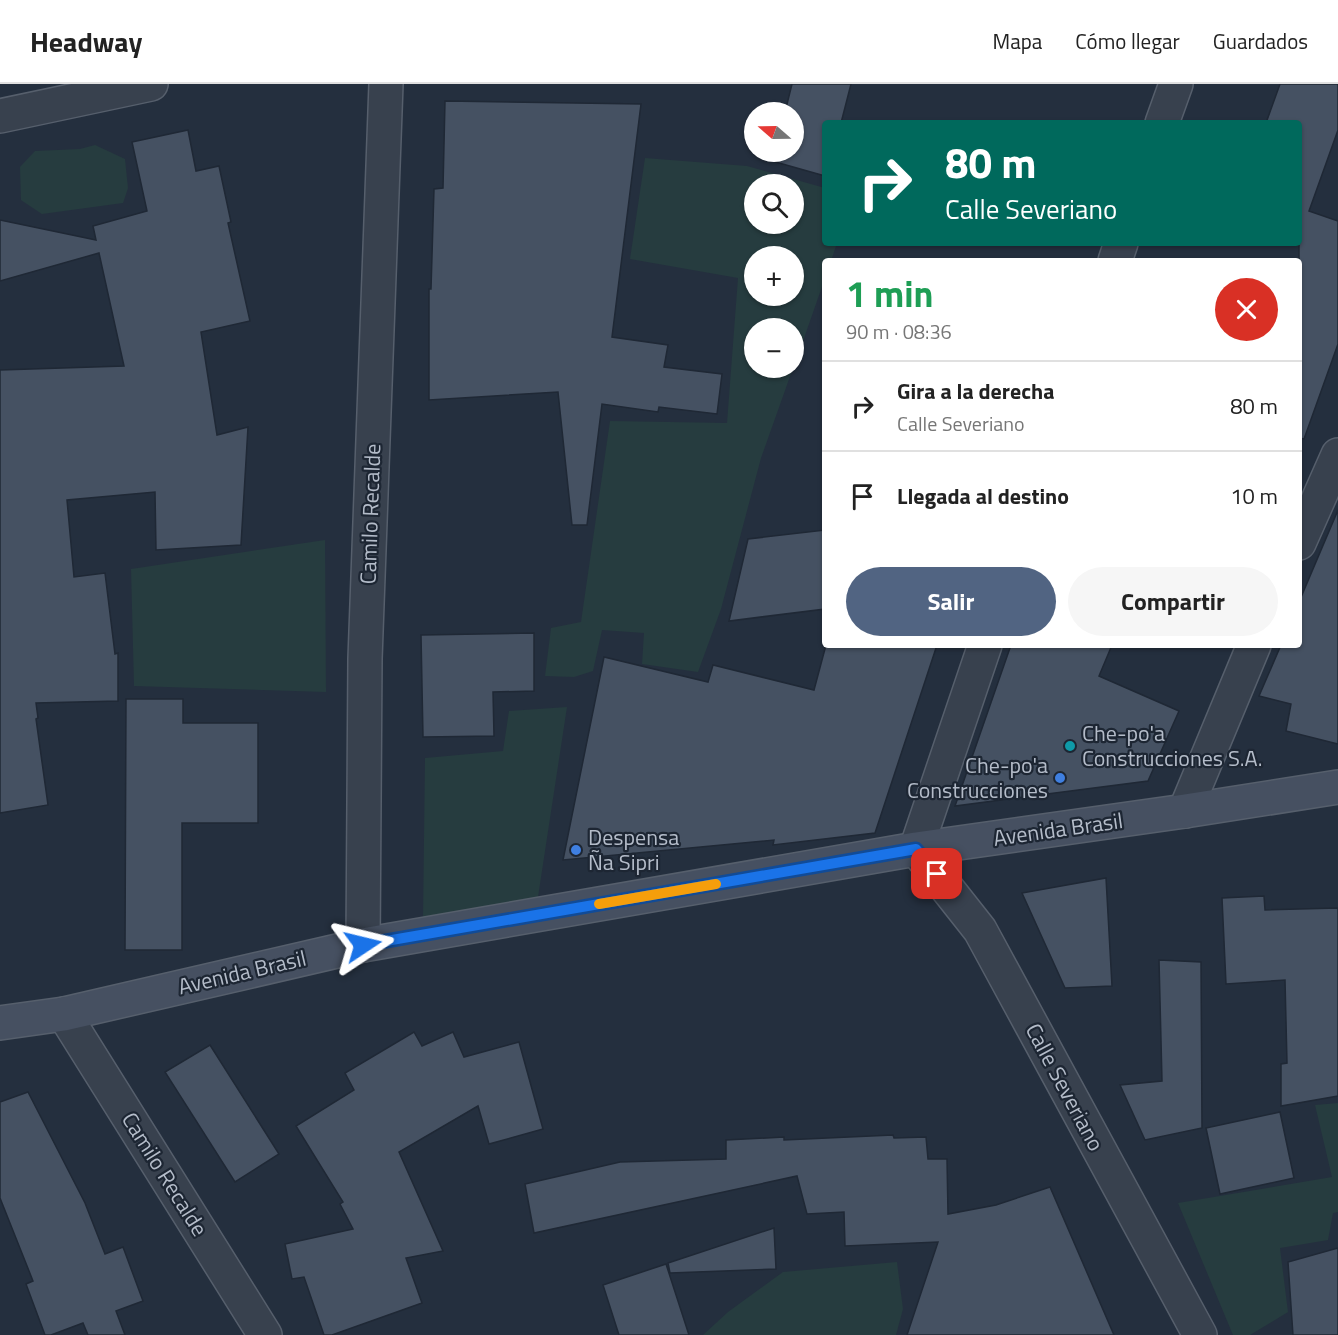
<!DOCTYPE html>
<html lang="es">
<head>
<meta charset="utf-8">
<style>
	:root { --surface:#fff; --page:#f6f6f6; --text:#222; --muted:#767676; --line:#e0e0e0; --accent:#516482 }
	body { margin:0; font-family:"Titillium Web",sans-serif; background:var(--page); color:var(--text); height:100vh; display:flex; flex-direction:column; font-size:22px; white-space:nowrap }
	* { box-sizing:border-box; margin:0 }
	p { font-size:20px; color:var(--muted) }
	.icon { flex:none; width:33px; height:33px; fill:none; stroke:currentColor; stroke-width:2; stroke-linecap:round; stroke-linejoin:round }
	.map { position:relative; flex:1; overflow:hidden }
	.details { position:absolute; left:822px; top:174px; width:480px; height:390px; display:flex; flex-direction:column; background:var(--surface); border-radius:6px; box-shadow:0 2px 4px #0004 }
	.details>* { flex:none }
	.banner { position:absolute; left:822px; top:36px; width:480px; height:126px; border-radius:6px; box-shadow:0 2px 4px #0004; background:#00695c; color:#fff; overflow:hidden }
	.needle { width:39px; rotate:290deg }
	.controls { position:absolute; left:744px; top:18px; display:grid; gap:12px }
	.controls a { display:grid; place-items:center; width:60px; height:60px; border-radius:50%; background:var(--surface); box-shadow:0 2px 4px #0004; font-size:30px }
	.pin { position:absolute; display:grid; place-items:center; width:51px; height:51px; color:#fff; margin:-26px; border-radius:12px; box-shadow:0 3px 9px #0006 }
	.me { position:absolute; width:66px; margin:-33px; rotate:80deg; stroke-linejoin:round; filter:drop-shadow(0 0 4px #0008) }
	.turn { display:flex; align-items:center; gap:21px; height:126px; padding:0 24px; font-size:27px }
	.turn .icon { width:78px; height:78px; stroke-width:2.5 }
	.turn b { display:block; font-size:42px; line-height:51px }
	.round { display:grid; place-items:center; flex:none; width:63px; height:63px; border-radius:32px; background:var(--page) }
	.head { display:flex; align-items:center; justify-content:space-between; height:102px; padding:0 24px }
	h1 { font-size:36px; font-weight:700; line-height:45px; color:#1e9e55 }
	.cta { display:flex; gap:12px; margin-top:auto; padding:12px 24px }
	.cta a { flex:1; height:69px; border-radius:36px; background:var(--accent); color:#fff; font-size:24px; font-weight:700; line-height:69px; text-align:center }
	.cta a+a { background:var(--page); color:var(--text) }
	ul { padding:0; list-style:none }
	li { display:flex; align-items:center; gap:18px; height:90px; padding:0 24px; border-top:2px solid var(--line) }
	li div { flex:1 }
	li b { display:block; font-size:22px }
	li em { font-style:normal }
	header { display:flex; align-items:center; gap:36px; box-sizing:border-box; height:84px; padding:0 30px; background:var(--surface); border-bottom:2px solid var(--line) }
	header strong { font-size:28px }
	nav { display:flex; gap:33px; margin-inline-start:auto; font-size:21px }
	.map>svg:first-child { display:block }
	.green { fill:#263c3f; fill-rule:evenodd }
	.building { fill:#455162; stroke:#1f2835; stroke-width:1.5 }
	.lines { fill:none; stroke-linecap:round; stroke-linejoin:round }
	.street-casing { stroke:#565f6c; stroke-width:36 }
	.secondary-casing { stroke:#565f6c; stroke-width:36 }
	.street { stroke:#38414e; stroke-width:33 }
	.secondary { stroke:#465061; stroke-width:33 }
	.route-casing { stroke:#114b97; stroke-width:15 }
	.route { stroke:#1a73e8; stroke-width:10 }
	.slow { stroke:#f59e0b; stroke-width:10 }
	.culture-dot { fill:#0f9aa8; stroke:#1d2633; stroke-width:2 }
	.shop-dot { fill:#3f7fe0; stroke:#1d2633; stroke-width:2 }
	.labels { text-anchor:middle; stroke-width:4.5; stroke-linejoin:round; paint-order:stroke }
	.street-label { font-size:22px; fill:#b4bcc9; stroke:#1d2633 }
	.poi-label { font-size:22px; fill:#b4bcc9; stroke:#1d2633; text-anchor:start }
</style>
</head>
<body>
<header>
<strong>Headway</strong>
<nav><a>Mapa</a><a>Cómo llegar</a><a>Guardados</a></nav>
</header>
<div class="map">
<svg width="1338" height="1251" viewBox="0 0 1338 1251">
	<rect width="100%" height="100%" fill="#242f3e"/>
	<!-- green -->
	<g class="green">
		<path d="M 95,61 L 125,75 L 128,104 L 123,119 L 42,130 L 21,116 L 20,83 L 35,67 L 80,65 Z"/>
		<path d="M 645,74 L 747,82 L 825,104 L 825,159 L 837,159 L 831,177 L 825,177 L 825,194 L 794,283 L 794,244 L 754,244 L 754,284 L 793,284 L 761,374 L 721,525 L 698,588 L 642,580 L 644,549 L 602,546 L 593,587 L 574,593 L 545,592 L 551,544 L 581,538 L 610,337 L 727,339 L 738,194 L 630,175 ZM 794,100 L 794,140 L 754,140 L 754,100 ZM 794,172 L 794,212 L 754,212 L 754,172 Z"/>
		<path d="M 325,456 L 326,608 L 134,602 L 131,485 Z"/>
		<path d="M 567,623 L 538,813 L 423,835 L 425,674 L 503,667 L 509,627 Z"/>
		<path d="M 1338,1019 L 1338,1128 L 1333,1129 L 1328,1156 L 1280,1164 L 1288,1228 L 1250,1251 L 1233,1251 L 1178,1119 L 1332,1093 L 1315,1021 Z"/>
		<path d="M 897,1178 L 903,1225 L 896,1251 L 703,1251 L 728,1228 L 783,1188 Z"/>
	</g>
	<!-- building -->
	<g class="building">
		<path d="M 792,0 L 851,0 L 841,39 L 825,39 L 825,92 L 772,77 L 774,68 L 794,68 L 794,28 L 785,28 Z"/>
		<path d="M 1280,0 L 1338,0 L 1338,46 L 1309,127 L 1338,137 L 1338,260 L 1304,355 L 1299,354 L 1299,39 L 1266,39 Z"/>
		<path d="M 445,17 L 641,20 L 612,253 L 668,261 L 664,283 L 722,290 L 717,330 L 659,323 L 658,328 L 602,320 L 587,441 L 572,441 L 558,308 L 429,316 L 429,205 L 431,205 L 434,105 L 443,104 Z"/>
		<path d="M 188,46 L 196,87 L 219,82 L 231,138 L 228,139 L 250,237 L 201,248 L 217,351 L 248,343 L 241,461 L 156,466 L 155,408 L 67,416 L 74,493 L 105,489 L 115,570 L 118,569 L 118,617 L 36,619 L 38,634 L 36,635 L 48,721 L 0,729 L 0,286 L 124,282 L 99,169 L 0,197 L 0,136 L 96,156 L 93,142 L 147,127 L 132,58 Z"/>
		<path d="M 1338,426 L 1338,660 L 1286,647 L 1291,620 L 1259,612 L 1281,561 L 1299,561 L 1299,518 Z"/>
		<path d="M 825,446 L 825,525 L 729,537 L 748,455 Z"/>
		<path d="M 534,549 L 534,607 L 493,608 L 494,652 L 423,653 L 421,551 Z"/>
		<path d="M 826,561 L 937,561 L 875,749 L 773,761 L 774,756 L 563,776 L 604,573 L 708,598 L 713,581 L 814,606 Z"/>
		<path d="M 1011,561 L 1112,561 L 1099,592 L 1179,627 L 1148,697 L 955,722 Z"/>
		<path d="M 126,615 L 183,615 L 183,639 L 258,639 L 258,739 L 182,739 L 182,866 L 125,866 Z"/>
		<path d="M 1106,794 L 1112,902 L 1065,904 L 1022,809 Z"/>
		<path d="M 1264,812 L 1265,826 L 1338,824 L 1338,1012 L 1281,1022 L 1281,980 L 1287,979 L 1285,896 L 1226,900 L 1222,814 Z"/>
		<path d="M 1159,876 L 1201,878 L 1202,1044 L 1145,1056 L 1120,1001 L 1162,997 Z"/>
		<path d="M 414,948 L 422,962 L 453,948 L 464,973 L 519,958 L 543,1045 L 489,1060 L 478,1022 L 399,1068 L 443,1167 L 406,1174 L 422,1219 L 332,1251 L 324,1251 L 304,1193 L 292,1195 L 285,1160 L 353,1145 L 340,1120 L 343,1118 L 296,1042 L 354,1006 L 345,989 Z"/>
		<path d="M 210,961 L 279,1070 L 235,1098 L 165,988 Z"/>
		<path d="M 28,1008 L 85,1119 L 105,1170 L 123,1163 L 143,1217 L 116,1227 L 125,1251 L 88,1251 L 83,1239 L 51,1251 L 45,1251 L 26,1200 L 33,1197 L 0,1114 L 0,1018 Z"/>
		<path d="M 1280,1028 L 1294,1094 L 1220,1110 L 1206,1044 Z"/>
		<path d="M 893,1051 L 894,1054 L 926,1053 L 928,1075 L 947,1075 L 948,1130 L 996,1121 L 1050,1103 L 1114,1251 L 907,1251 L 938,1158 L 845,1162 L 844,1128 L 807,1130 L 797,1092 L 534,1149 L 525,1100 L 620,1078 L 726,1075 L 726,1056 L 784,1053 L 784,1056 Z"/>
		<path d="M 774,1144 L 776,1185 L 670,1189 L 668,1179 Z"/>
		<path d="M 1338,1164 L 1338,1251 L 1293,1251 L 1288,1178 Z"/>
		<path d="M 666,1180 L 689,1251 L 619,1251 L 603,1201 Z"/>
	</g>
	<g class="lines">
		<!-- street casing -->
		<g class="street-casing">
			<g id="street">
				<path d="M 0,32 L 151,0"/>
				<path d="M 1162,39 L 1176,0"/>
				<path d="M 1115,177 L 1121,159"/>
				<path d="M 1299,459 L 1338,371"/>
				<path d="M 985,561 L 916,765 L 980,846 L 1200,1251"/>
				<path d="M 1185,727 L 1254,561"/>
				<path d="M 363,861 L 365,575 L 386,0"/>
				<path d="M 64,930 L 265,1251"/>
			</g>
		</g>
		<!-- secondary casing -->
		<g class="secondary-casing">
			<path id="secondary" d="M 0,939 L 64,930 L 363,861 L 916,765 L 1185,727 L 1338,703"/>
		</g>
		<!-- street -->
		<use href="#street" class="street"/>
		<!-- secondary -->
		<use href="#secondary" class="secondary"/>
	</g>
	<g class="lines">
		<!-- route casing -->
		<g class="route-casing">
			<path id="route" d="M 363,861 L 916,765 L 937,790"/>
		</g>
		<!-- route -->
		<use href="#route" class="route"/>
		<!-- slow -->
		<path class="slow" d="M 599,820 L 716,800"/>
	</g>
	<!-- markers -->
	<circle class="culture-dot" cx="1070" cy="662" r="6"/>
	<g class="shop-dot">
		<circle cx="1060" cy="694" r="6"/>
		<circle cx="576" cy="766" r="6"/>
	</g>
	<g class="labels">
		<!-- street labels -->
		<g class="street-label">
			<text transform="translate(370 430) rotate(-88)" y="8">Camilo Recalde</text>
			<text transform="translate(1058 745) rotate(-8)" y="8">Avenida Brasil</text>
			<text transform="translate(242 888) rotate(-13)" y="8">Avenida Brasil</text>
			<text transform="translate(1065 1003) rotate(62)" y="8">Calle Severiano</text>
			<text transform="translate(165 1090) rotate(58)" y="8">Camilo Recalde</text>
		</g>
		<!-- poi labels -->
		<g class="poi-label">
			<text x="1082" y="657">Che-po'a<tspan x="1082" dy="25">Construcciones S.A.</tspan></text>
			<text x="1048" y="689" text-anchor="end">Che-po'a<tspan x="1048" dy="25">Construcciones</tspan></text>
			<text x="588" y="761">Despensa<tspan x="588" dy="25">Ña Sipri</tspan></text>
		</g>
	</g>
</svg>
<div class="controls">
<a><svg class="needle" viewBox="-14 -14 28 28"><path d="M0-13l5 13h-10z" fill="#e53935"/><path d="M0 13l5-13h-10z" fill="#767676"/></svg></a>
<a><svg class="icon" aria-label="search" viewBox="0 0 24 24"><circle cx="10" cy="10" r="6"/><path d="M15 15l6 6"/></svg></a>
<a>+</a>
<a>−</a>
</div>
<div class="pin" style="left:937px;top:790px;background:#d93025"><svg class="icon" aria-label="arrive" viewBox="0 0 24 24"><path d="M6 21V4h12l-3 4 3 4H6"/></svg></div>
<svg class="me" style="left:363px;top:861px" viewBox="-20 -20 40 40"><path d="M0-17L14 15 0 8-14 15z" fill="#1a73e8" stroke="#fff" stroke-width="4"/></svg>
<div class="banner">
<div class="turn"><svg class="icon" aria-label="right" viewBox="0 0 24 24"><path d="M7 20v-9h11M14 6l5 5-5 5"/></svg><div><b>80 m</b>Calle Severiano</div></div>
</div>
<section class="details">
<div class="head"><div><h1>1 min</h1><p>90 m · 08:36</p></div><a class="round" style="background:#d93025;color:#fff"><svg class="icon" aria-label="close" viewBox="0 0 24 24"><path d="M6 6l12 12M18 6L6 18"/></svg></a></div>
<ul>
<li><svg class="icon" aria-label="right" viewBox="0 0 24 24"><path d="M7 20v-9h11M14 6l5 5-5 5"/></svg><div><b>Gira a la derecha</b><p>Calle Severiano</p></div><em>80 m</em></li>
<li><svg class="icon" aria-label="arrive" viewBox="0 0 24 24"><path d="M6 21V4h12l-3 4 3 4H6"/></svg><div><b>Llegada al destino</b></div><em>10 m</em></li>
</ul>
<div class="cta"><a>Salir</a><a>Compartir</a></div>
</section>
</div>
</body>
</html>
